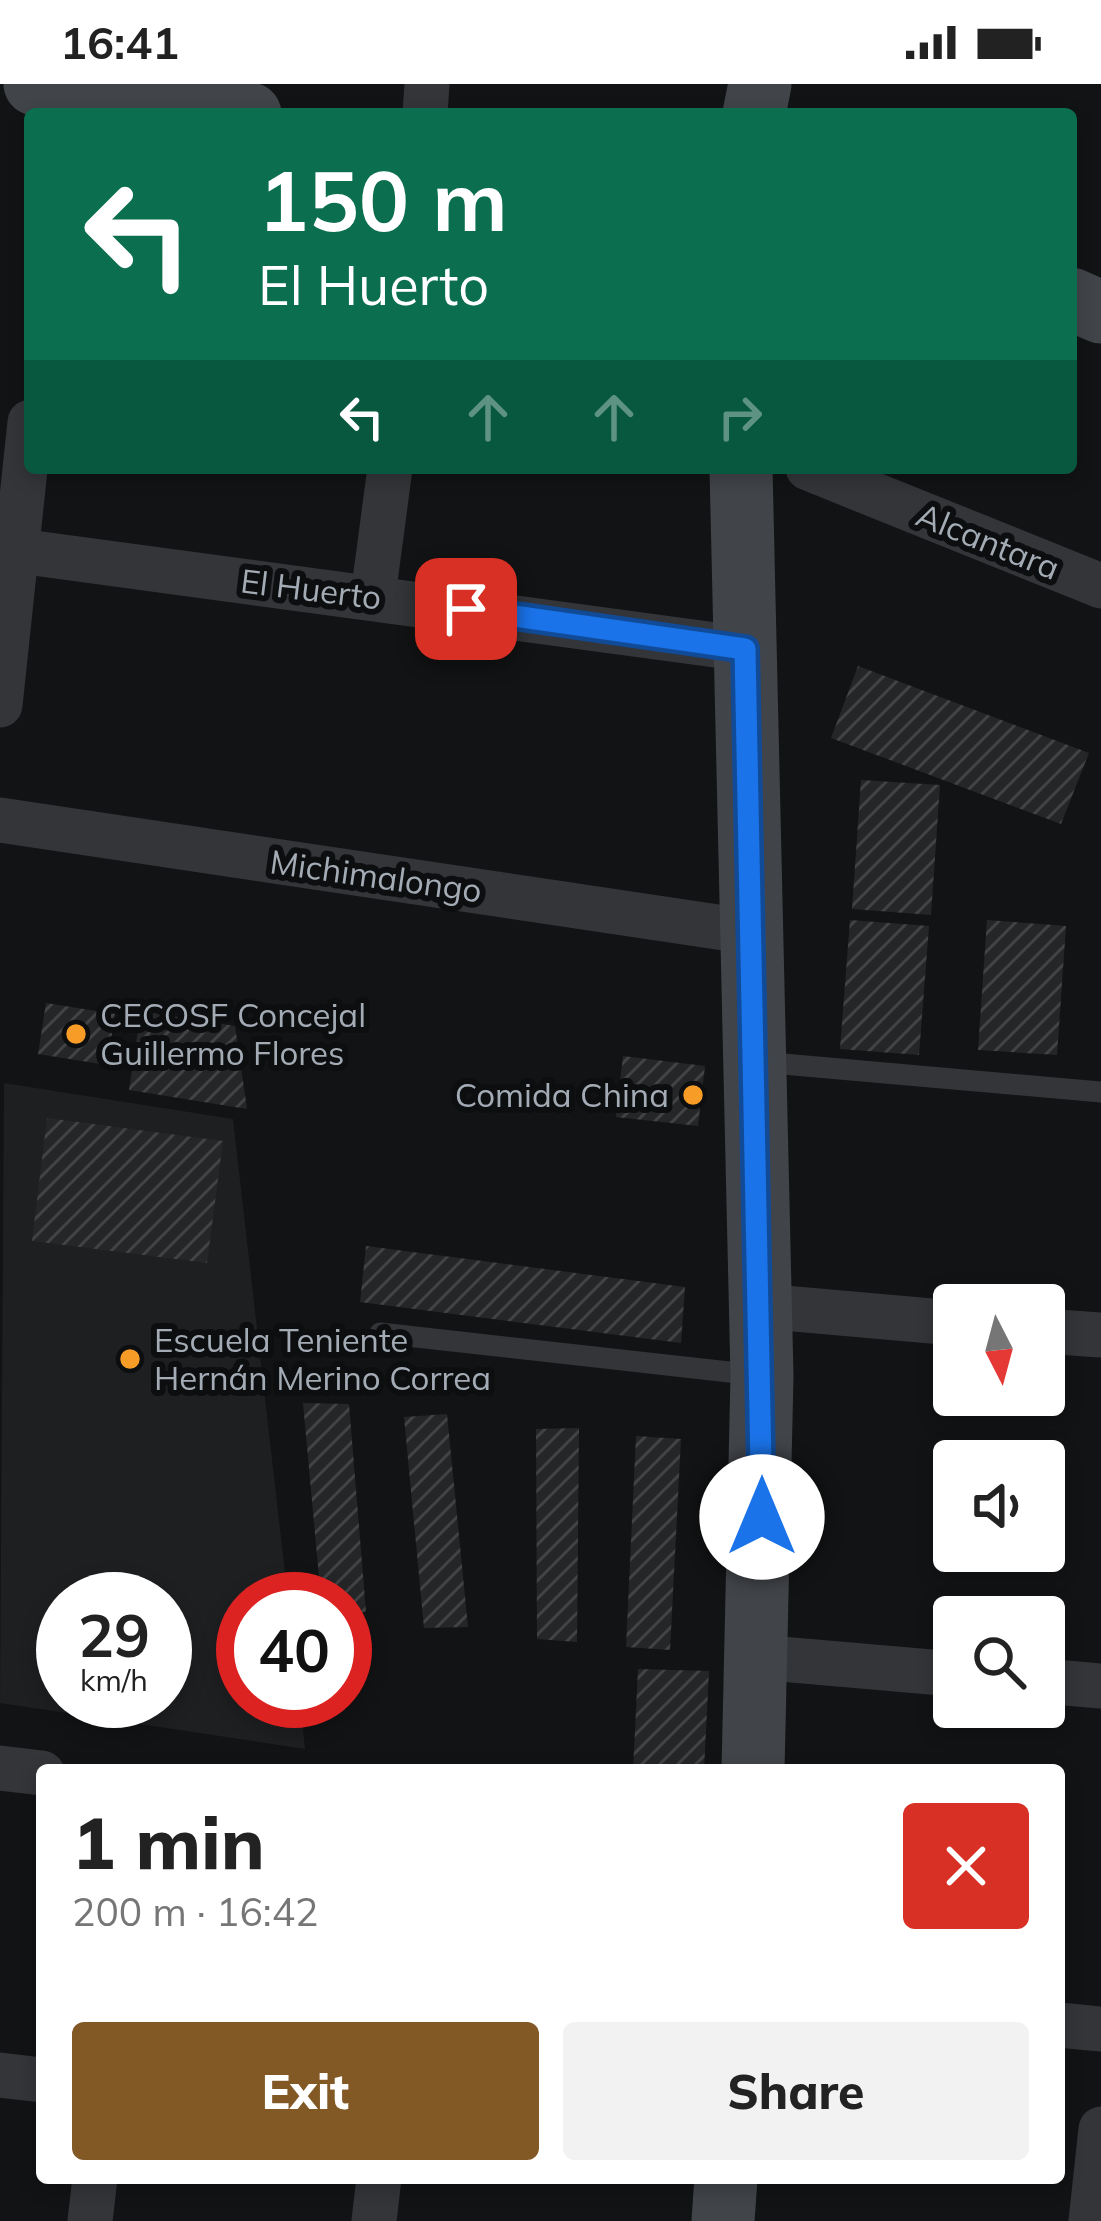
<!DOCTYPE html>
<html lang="en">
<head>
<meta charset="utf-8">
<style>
	:root { --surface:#fff; --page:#f2f2f2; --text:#222; --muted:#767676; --accent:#825924 }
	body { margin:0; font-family:Mulish,sans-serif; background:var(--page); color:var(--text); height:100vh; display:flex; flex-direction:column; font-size:45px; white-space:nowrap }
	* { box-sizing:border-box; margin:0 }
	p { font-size:39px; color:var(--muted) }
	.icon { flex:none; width:66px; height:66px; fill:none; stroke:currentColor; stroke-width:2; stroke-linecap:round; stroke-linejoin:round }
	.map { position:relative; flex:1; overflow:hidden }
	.sheet { position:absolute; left:36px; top:1680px; width:1029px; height:420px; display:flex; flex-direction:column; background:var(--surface); border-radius:12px; box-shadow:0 6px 18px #0003 }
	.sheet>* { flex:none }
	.hud { position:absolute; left:24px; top:24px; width:1053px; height:366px; border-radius:12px; box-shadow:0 6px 18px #0003; background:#0b6e4f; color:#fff; overflow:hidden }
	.needle { width:78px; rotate:174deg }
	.tools { position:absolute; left:933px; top:1200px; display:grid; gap:24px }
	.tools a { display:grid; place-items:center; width:132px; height:132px; border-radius:12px; background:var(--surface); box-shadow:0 6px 18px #0003; font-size:60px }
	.speed { position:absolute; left:36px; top:1488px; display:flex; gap:24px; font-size:60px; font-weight:700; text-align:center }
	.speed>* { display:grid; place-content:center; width:156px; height:156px; border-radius:50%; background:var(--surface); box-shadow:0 6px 18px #0003; line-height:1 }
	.speed small { font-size:30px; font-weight:400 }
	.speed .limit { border:18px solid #d22; background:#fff; color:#111 }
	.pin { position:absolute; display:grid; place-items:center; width:102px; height:102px; color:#fff; margin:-51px; border-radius:24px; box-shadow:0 6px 18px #0006 }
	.me { position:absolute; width:132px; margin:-66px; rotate:0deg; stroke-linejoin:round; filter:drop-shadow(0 0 9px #0008) }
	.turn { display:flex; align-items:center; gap:42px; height:252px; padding:0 36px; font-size:54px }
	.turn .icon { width:156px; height:156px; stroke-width:2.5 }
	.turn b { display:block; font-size:84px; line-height:102px }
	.lanes { display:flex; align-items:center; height:114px; padding:0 36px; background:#0003; justify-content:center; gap:60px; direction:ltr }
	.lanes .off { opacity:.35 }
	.round { display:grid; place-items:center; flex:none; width:126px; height:126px; border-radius:12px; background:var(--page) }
	.head { display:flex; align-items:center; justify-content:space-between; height:204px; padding:0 36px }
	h1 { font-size:72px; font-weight:800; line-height:90px }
	.cta { display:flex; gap:24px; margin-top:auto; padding:24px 36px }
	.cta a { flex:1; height:138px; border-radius:12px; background:var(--accent); color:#fff; font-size:48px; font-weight:800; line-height:138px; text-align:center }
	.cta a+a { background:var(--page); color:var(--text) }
	.status { display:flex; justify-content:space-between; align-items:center; height:84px; padding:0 60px; background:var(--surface); direction:ltr }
	.status svg { height:33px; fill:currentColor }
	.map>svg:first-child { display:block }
	.built { fill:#1e1f21; fill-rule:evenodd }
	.building { fill:url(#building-hatch) }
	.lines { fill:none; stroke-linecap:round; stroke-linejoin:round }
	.lane { stroke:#333539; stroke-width:21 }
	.street { stroke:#333539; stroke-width:45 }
	.secondary { stroke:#414449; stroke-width:63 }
	.route-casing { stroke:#114b97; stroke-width:30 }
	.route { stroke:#1a73e8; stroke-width:21 }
	.poi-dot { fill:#f79d27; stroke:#0d0e0f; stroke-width:4.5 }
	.labels { text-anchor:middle; stroke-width:12; stroke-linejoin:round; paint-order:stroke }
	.street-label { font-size:33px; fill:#a3abb5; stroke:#0d0e0f }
	.poi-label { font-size:33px; fill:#a3abb5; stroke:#0d0e0f; text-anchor:start }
</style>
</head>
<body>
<div class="status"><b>16:41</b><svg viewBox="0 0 49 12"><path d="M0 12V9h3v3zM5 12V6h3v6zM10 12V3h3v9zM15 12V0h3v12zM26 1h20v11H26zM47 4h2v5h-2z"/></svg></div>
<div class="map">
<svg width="1101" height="2137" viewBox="0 0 1101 2137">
	<defs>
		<pattern id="building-hatch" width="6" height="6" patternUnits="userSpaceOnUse" patternTransform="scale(3)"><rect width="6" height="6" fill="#252628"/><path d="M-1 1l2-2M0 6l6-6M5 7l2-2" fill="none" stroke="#424345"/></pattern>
	</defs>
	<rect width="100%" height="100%" fill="#121314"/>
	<!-- built -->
	<path class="built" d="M 4,999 L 233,1035 L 288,1515 L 243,1515 L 243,1617 L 300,1617 L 305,1665 L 0,1619 ZM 63,1515 L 165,1515 L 165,1617 L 63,1617 Z"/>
	<!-- building -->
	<g class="building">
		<path d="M 858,582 L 1089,669 L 1061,740 L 831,654 Z"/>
		<path d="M 861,696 L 940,701 L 931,831 L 852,825 Z"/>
		<path d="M 850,836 L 929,842 L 919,971 L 840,965 Z"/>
		<path d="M 987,836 L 1066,842 L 1057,971 L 978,966 Z"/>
		<path d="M 46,919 L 115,930 L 107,981 L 38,970 Z"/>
		<path d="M 141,927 L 235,942 L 247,1025 L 129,1006 Z"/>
		<path d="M 623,972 L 705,982 L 698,1042 L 616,1033 Z"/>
		<path d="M 47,1034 L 223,1057 L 207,1179 L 32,1157 Z"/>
		<path d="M 366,1162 L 685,1203 L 681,1259 L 360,1218 Z"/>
		<path d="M 303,1319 L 349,1320 L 366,1528 L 345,1529 L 345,1515 L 321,1515 Z"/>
		<path d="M 447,1330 L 468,1543 L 424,1544 L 404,1333 Z"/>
		<path d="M 579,1344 L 577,1558 L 537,1555 L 536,1345 Z"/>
		<path d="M 636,1352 L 681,1355 L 670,1566 L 626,1563 Z"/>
		<path d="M 638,1585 L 709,1587 L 704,1686 L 633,1686 Z"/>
	</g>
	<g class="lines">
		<!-- lane -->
		<g class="lane">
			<path d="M 761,978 L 1101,1008"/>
			<path d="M 380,1249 L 756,1291"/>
		</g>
		<!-- street -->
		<g class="street">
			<path d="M 425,30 L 427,0"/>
			<path d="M 808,384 L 1101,502"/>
			<path d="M 19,467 L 745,565"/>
			<path d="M 373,512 L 390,384"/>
			<path d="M 0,621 L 30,338"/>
			<path d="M 0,736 L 751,848"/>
			<path d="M 761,1222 L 954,1239"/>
			<path d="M 1044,1247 L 1101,1251"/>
			<path d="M 758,1573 L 954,1590"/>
			<path d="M 1044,1597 L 1101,1602"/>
			<path d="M 0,1684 L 42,1689"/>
			<path d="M 1059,1941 L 1101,1945"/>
			<path d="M 0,1991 L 42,1996"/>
			<path d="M 90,2137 L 95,2094"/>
			<path d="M 374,2137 L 379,2094"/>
			<path d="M 1091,2137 L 1101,2045"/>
		</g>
		<!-- secondary -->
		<g class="secondary">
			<path d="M 35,0 L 250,30"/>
			<path d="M 754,30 L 760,0"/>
			<path d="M 1071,215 L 1101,228"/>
			<path d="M 741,384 L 762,1292 L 753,1686"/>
			<path d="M 723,2137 L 726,2094"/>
		</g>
	</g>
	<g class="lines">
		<!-- route casing -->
		<g class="route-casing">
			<path id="route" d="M 466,525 L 745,565 L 762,1433"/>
		</g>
		<!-- route -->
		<use href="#route" class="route"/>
	</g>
	<!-- markers -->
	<g class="poi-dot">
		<circle cx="76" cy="950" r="12"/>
		<circle cx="693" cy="1011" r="12"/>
		<circle cx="130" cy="1275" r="12"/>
	</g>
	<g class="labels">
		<!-- street labels -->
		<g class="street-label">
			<text transform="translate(988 457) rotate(22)" y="12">Alcantara</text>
			<text transform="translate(311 505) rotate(7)" y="12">El Huerto</text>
			<text transform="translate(376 792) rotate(8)" y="12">Michimalongo</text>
		</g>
		<!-- poi labels -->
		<g class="poi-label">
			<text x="100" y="943">CECOSF Concejal<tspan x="100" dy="38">Guillermo Flores</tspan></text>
			<text x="669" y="1023" text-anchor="end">Comida China</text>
			<text x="154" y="1268">Escuela Teniente<tspan x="154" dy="38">Hernán Merino Correa</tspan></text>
		</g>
	</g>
</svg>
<div class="tools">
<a><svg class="needle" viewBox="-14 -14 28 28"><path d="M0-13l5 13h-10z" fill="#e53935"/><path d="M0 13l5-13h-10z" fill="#767676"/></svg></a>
<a><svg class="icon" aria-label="sound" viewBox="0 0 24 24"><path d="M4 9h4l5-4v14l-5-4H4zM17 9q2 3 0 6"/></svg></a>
<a><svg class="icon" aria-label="search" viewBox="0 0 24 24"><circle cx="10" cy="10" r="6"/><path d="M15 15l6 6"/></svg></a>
</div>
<div class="speed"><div>29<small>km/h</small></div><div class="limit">40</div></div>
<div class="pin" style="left:466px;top:525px;background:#d93025"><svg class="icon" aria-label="arrive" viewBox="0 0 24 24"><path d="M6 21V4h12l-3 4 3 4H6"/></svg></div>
<svg class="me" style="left:762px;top:1433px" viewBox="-20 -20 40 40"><circle r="19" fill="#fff"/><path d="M0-13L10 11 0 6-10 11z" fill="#1a73e8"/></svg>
<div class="hud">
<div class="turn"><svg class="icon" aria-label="left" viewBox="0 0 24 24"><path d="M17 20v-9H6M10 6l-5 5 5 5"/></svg><div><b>150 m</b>El Huerto</div></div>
<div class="lanes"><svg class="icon" aria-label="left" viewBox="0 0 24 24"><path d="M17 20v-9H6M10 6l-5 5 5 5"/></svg><svg class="icon off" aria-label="ahead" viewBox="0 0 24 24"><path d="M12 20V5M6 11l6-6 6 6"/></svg><svg class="icon off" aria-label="ahead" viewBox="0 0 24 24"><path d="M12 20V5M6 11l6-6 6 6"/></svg><svg class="icon off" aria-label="right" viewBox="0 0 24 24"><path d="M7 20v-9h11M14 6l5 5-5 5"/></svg></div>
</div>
<section class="sheet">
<div class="head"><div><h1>1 min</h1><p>200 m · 16:42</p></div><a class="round" style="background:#d93025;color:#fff"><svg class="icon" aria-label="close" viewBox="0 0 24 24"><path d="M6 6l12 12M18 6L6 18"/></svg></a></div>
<div class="cta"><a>Exit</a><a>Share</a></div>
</section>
</div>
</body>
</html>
